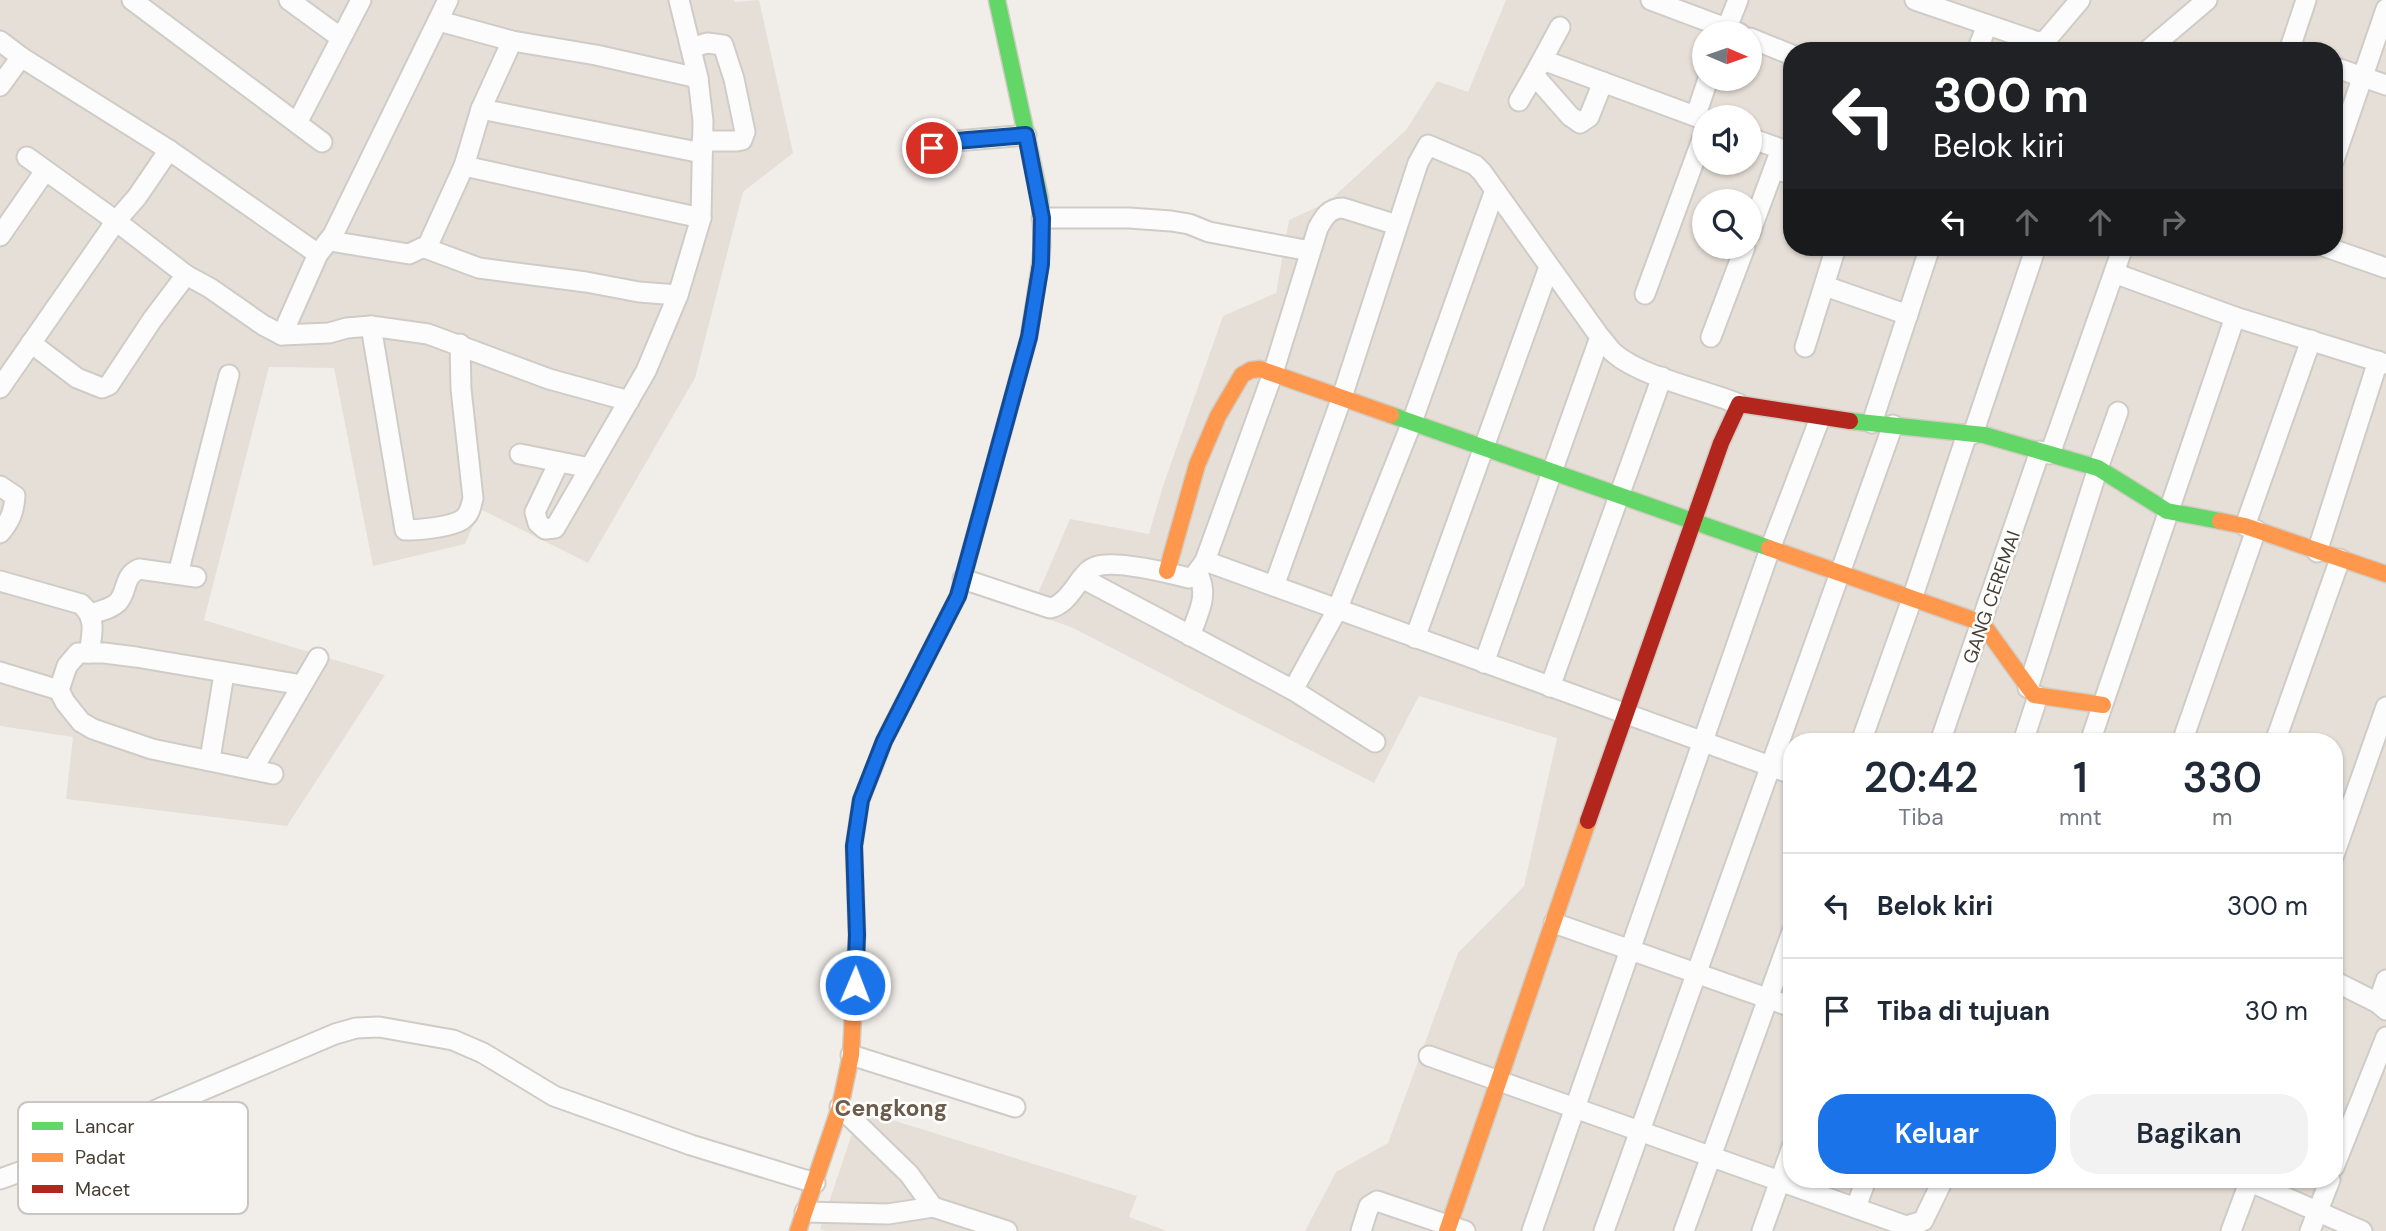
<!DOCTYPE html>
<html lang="id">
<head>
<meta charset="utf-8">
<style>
	:root { --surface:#fff; --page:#f2f2f3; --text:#1f2937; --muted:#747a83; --line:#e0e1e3; --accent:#1a73e8 }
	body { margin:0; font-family:"DM Sans",sans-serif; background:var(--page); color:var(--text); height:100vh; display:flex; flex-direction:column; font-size:26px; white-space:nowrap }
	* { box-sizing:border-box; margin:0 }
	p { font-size:23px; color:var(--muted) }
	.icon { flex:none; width:38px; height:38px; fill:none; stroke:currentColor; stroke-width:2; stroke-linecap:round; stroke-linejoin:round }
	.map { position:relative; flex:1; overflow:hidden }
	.side { position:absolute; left:1783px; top:733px; width:560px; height:455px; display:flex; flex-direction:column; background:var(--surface); border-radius:28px; box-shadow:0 2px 5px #0004 }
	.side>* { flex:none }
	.guide { position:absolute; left:1783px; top:42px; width:560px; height:214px; border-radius:28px; box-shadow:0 2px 5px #0004; background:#202124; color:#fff; overflow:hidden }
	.needle { width:46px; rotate:92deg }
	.controls { position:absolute; left:1692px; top:21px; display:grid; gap:14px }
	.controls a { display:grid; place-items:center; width:70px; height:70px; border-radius:50%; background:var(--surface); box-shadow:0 2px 5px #0004; font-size:35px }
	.pin { position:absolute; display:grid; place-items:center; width:60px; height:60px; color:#fff; margin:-30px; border:4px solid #fff; border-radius:50%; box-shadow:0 2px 7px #0007 }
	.me { position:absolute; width:77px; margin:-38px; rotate:1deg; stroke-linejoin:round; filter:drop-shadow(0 0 5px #0008) }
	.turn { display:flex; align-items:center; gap:24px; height:147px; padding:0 35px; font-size:32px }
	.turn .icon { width:91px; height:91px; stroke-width:2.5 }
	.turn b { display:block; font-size:49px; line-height:60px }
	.lanes { display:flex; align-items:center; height:66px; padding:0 35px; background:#0003; justify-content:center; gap:35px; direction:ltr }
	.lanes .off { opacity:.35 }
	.eta { display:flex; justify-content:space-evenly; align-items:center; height:119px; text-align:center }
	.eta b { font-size:42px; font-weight:600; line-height:49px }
	.primary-button { display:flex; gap:14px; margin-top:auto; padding:14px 35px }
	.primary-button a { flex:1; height:80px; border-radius:28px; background:var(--accent); color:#fff; font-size:28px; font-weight:600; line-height:80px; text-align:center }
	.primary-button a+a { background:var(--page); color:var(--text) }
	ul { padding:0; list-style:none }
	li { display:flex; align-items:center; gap:21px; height:105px; padding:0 35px; border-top:2px solid var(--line) }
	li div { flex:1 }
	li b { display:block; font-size:26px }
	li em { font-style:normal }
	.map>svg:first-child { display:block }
	.residential { fill:#e6dfd7; fill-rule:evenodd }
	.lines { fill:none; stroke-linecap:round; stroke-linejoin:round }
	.street-casing { stroke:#cfccc7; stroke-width:23 }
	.fast-casing { stroke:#d1cbc1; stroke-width:19 }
	.slow-casing { stroke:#d1cbc1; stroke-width:19 }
	.jam-casing { stroke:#d1cbc1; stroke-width:19 }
	.street { stroke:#fdfcfc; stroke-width:19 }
	.fast { stroke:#63d668; stroke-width:16 }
	.slow { stroke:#ff974d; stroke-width:16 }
	.jam { stroke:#b3261e; stroke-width:16 }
	.route-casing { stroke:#114b97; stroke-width:18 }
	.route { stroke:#1a73e8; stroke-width:12 }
	.labels { text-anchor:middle; stroke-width:5; stroke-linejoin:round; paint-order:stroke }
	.street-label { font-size:19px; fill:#483f35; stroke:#fff }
	.quarter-label { font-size:23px; font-weight:bold; fill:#6b5c4c; stroke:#fff }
	.key { fill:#fff; stroke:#c8c5c2; stroke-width:2 }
	.key-label { font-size:19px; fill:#483f35 }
</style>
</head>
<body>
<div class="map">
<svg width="2386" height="1231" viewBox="0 0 2386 1231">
	<rect width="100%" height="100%" fill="#f1eeea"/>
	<!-- residential -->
	<g class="residential">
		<path d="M 0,0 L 734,0 L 735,2 L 759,0 L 793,153 L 743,192 L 695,378 L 588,563 L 480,509 L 465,544 L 373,566 L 334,368 L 269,367 L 204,620 L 385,675 L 287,826 L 66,799 L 73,737 L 0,726 Z"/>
		<path d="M 1506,0 L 2386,0 L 2386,1231 L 1305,1231 L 1336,1172 L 1388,1143 L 1458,953 L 1524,886 L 1557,738 L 1419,696 L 1374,783 L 1073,628 L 1030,612 L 1070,519 L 1149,534 L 1163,486 L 1223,316 L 1276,293 L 1289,220 L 1328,202 L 1406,130 L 1437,81 L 1468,92 ZM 1704,33 L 1750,33 L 1750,79 L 1704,79 ZM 1792,51 L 2334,51 L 2334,247 L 1792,247 ZM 1704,117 L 1750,117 L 1750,163 L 1704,163 ZM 1704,201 L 1750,201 L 1750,247 L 1704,247 ZM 1792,742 L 2334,742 L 2334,1180 L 1792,1180 Z"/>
		<path d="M 860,1110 L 1137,1196 L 1129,1217 L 1167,1231 L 825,1231 L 820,1229 Z"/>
	</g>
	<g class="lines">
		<!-- street casing -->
		<g class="street-casing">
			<g id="street">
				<path d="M 132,0 L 322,142"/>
				<path d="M 289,0 L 341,38"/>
				<path d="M 1651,0 L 1739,33"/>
				<path d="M 1915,0 L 2038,42 L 2046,40 L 2080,0"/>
				<path d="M 439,21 L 512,41 L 596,55 L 698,78"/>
				<path d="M 1560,27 L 1534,75 L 1570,116 L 1580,123 L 1589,117 L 1603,82"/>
				<path d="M 1725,33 L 1738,0"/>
				<path d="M 1750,38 L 1792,55"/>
				<path d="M 0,41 L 21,57 L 169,150 L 137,197 L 116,221 L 0,388"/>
				<path d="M 691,48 L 707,43 L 723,45 L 734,79 L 745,132 L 742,140 L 737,141 L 702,141"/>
				<path d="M 1977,51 L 1987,25"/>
				<path d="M 2147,51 L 2207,0"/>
				<path d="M 2289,51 L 2306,0"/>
				<path d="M 1543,60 L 1700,118"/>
				<path d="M 2334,67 L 2386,85"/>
				<path d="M 0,86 L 21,57"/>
				<path d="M 1519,101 L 1534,75"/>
				<path d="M 481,109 L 702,153"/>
				<path d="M 1704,122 L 1697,112 L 1708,79"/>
				<path d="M 297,123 L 361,0"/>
				<path d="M 1750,138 L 1781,149 L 1750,233"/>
				<path d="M 932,147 L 956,141 L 1026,135"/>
				<path d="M 169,150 L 318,254"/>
				<path d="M 27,157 L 116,221 L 186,275 L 152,320 L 109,385 L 102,388 L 77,378 L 31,343"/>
				<path d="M 2334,160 L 2386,9"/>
				<path d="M 464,166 L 701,218"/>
				<path d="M 1774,169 L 1792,174"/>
				<path d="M 1042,218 L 1129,218 L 1171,221 L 1189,224 L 1209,232 L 1310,251"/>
				<path d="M 0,236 L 45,171"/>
				<path d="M 330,241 L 409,254 L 428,245 L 464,166 L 481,109 L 512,41"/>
				<path d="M 2326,247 L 2386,268"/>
				<path d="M 425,248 L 479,268 L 586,282 L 639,292 L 678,295 L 701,218 L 703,121 L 698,78 L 679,0"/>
				<path d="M 2114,273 L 2235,317 L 2386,364"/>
				<path d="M 186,275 L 210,288 L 263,325 L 282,335 L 329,333 L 347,328 L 371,326 L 428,334 L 549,379 L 629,401"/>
				<path d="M 1825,286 L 1908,315"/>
				<path d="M 1645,294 L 1704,134"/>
				<path d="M 371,326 L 405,530 C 419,530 453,527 463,519 C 470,514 471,506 473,498 L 461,389 L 460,344"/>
				<path d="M 282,335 L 318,254 L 333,235 L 448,0"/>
				<path d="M 1711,337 L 1745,247"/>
				<path d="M 1805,347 L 1836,247"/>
				<path d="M 1872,423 L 1930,247"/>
				<path d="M 1973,434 L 2036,247"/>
				<path d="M 520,454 L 590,468"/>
				<path d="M 2050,454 L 2123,247"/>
				<path d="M 559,462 L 535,512 L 538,523 L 545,529 L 555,528 L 646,371 L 678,295"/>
				<path d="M 0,486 L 15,496 C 14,512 10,521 0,533"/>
				<path d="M 2245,526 L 2311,340"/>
				<path d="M 2317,552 L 2378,361"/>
				<path d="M 1205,561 L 1792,774"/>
				<path d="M 178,574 L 229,375"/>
				<path d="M 963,579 L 1050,608 C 1065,605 1073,589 1082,578"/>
				<path d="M 0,581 L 81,604 C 97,618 92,634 89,653"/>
				<path d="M 1274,586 L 1342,397 L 1418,163 L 1428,145 L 1475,165 L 1482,172 L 1600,337 C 1605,342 1609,349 1615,354 C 1642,377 1705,390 1739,404"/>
				<path d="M 91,614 C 100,611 111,609 118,602 C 128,591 123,576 139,569 L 196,577"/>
				<path d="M 1190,636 C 1198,613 1210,595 1197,572"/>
				<path d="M 1415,638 L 1549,267"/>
				<path d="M 1484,663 L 1600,337"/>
				<path d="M 0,672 L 59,690 L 65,702 L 81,722 L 93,729 L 152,749 L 273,774"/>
				<path d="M 1550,687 L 1662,377"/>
				<path d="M 2028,688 L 2098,468 L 2118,412"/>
				<path d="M 59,690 L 67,666 L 78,653 L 104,653 L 136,657 L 302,685"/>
				<path d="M 1293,690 L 1337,610 L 1412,422 L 1495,190"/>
				<path d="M 1375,742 L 1293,690 L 1082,578 C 1086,573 1089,569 1095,567 C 1112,559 1169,573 1189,578 L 1195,575 L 1205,561 L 1273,373 L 1318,228 C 1324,217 1329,208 1343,208 L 1397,225"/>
				<path d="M 1861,742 L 1912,599 L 1967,434"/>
				<path d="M 1940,742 L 2040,451"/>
				<path d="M 2023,742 L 2038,696"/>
				<path d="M 2090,742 L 2235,317"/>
				<path d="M 2182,742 L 2256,530"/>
				<path d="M 2275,742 L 2340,559"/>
				<path d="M 210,759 L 224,674"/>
				<path d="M 253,769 L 318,658"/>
				<path d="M 2334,855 L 2386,707"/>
				<path d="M 1554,923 L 1792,1007"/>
				<path d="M 2334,981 L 2378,1003 L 2386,1010"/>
				<path d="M 2378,1003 L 2386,980"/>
				<path d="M 851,1055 L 1015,1107"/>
				<path d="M 1429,1056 L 1906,1226 L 1923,1221 L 1943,1180"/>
				<path d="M 840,1107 L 909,1174 L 933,1207"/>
				<path d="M 2334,1167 L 2386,1037"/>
				<path d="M 0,1179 L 28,1169 L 163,1107 L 335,1034 L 356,1028 L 379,1027 L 453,1040 L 483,1053 L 554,1096 L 691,1145 L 815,1183"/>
				<path d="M 2246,1180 L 2362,1231"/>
				<path d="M 1856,1207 L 1866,1180"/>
				<path d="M 805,1212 L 888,1214 L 933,1207 L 1007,1231"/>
				<path d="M 1361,1231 L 1369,1206 L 1377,1201 L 1465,1231"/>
				<path d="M 1532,1231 L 1770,549 L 1820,418"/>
				<path d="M 1604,1231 L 1893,425"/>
				<path d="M 1684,1231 L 1792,932"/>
				<path d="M 1762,1231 L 1792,1147"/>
				<path d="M 2231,1231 L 2250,1180"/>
				<path d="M 2310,1231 L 2330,1180"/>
			</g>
		</g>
		<!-- fast casing -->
		<g class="fast-casing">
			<g id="fast">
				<path d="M 997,0 L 1040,198 L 1042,246 L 1040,266"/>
				<path d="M 1391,415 L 1769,548"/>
				<path d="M 1850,421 L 1984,435 L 2098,468 L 2167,511 L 2220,521"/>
			</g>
		</g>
		<!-- slow casing -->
		<g class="slow-casing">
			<g id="slow">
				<path d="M 2220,521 L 2245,526 L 2386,574"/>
				<path d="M 1769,548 L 1982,623 L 2034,695 L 2103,705"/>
				<path d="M 1167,571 L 1197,465 L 1218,416 L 1242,375 L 1251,370 L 1260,369 L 1391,415"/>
				<path d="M 798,1231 L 840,1107 L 851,1055 L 857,935 L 854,846 L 861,800 L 875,765"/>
				<path d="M 1447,1231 L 1588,821"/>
			</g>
		</g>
		<!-- jam casing -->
		<g class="jam-casing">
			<g id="jam">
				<path d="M 875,765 L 884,741 L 958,596 L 1029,337 L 1040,266"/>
				<path d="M 1588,821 L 1721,443 L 1739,404 L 1850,421"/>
			</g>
		</g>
		<!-- street -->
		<use href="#street" class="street"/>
		<!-- fast -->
		<use href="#fast" class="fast"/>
		<!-- slow -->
		<use href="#slow" class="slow"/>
		<!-- jam -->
		<use href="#jam" class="jam"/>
	</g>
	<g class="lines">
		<!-- route casing -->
		<g class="route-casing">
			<path id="route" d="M 855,985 L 857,935 L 854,846 L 861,800 L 884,741 L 958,596 L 1029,337 L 1041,264 L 1042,218 L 1026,135 L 956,141 L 932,148"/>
		</g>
		<!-- route -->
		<use href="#route" class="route"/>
	</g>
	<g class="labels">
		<!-- street labels -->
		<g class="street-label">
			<text transform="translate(1991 597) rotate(-71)" y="7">GANG CEREMAI</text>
		</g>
		<!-- quarter labels -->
		<g class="quarter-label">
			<text x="891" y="1116">Cengkong</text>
		</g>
	</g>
	<!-- legend -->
	<rect x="18" y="1102" width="230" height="112" rx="10" class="key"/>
	<rect x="32" y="1122" width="31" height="8" fill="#63d668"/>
	<rect x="32" y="1153" width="31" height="9" fill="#ff974d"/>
	<rect x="32" y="1185" width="31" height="8" fill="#b3261e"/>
	<g class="key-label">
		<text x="75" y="1133">Lancar</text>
		<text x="75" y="1164">Padat</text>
		<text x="75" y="1196">Macet</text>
	</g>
</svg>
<div class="controls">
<a><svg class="needle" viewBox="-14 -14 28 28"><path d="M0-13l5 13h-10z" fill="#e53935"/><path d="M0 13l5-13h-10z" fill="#747a83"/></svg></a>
<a><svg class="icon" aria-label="sound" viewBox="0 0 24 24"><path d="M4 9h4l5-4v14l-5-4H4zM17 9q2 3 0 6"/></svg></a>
<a><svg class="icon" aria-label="search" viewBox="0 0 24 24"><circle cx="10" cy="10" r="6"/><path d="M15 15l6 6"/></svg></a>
</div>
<div class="pin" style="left:932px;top:148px;background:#d93025"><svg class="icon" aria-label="arrive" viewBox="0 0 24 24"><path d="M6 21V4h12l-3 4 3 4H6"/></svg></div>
<svg class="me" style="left:855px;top:985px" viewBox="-20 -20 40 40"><circle r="17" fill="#1a73e8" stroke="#fff" stroke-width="3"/><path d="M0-11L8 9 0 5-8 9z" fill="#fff"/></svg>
<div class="guide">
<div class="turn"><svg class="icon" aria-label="left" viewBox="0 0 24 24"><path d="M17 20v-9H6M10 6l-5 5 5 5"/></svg><div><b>300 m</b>Belok kiri</div></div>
<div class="lanes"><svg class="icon" aria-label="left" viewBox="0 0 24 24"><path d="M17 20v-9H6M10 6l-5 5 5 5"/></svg><svg class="icon off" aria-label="ahead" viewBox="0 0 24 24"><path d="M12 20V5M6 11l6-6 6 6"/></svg><svg class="icon off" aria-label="ahead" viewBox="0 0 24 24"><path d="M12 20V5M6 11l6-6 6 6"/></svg><svg class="icon off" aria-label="right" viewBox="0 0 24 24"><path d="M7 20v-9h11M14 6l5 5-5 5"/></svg></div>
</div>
<section class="side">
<div class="eta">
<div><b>20:42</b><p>Tiba</p></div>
<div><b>1</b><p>mnt</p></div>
<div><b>330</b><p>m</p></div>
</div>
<ul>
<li><svg class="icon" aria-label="left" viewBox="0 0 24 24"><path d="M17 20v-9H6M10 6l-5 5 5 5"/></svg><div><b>Belok kiri</b></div><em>300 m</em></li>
<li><svg class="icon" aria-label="arrive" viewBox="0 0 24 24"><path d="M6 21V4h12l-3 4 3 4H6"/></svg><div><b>Tiba di tujuan</b></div><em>30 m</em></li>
</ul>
<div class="primary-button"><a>Keluar</a><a>Bagikan</a></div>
</section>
</div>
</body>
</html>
